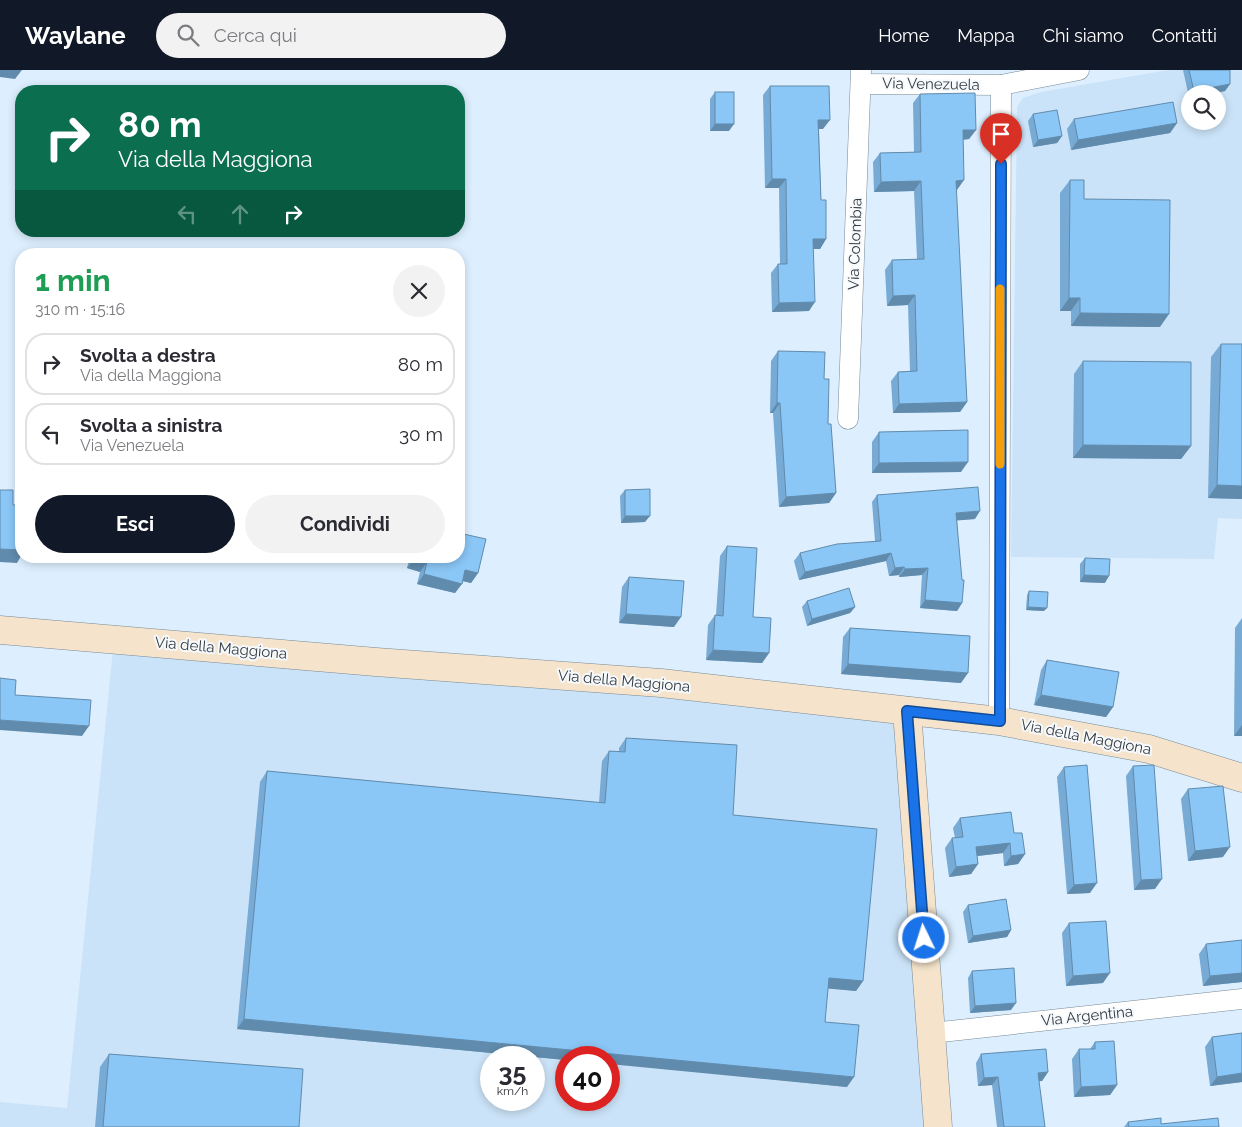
<!DOCTYPE html>
<html lang="it">
<head>
<meta charset="utf-8">
<style>
	:root { --surface:#fff; --page:#f2f2f3; --text:#2b2b33; --muted:#7c7c81; --line:#e1e1e2; --accent:#111827 }
	body { margin:0; font-family:Raleway,sans-serif; background:var(--page); color:var(--text); height:100vh; display:flex; flex-direction:column; font-size:19px; white-space:nowrap }
	* { box-sizing:border-box; margin:0 }
	p { font-size:16px; color:var(--muted) }
	.icon { flex:none; width:28px; height:28px; fill:none; stroke:currentColor; stroke-width:2; stroke-linecap:round; stroke-linejoin:round }
	.map { position:relative; flex:1; overflow:hidden }
	.details { position:absolute; left:15px; top:178px; width:450px; height:315px; display:flex; flex-direction:column; background:var(--surface); border-radius:20px; box-shadow:0 2px 8px #0003 }
	.details>* { flex:none }
	.hud { position:absolute; left:15px; top:15px; width:450px; height:152px; border-radius:20px; box-shadow:0 2px 8px #0003; background:#0b6e4f; color:#fff; overflow:hidden }
	.buttons { position:absolute; left:1181px; top:15px; display:grid; gap:10px }
	.buttons a { display:grid; place-items:center; width:45px; height:45px; border-radius:50%; background:var(--surface); box-shadow:0 2px 8px #0003; font-size:25px }
	.speed { position:absolute; left:480px; top:976px; display:flex; gap:10px; font-size:25px; font-weight:700; text-align:center }
	.speed>* { display:grid; place-content:center; width:65px; height:65px; border-radius:50%; background:var(--surface); box-shadow:0 2px 8px #0003; line-height:1 }
	.speed small { font-size:12px; font-weight:400 }
	.speed .limit { border:8px solid #d22; background:#fff; color:#111 }
	.pin { position:absolute; display:grid; place-items:center; width:42px; height:42px; color:#fff; margin:-51px -21px; border-radius:50% 50% 50% 0; rotate:-45deg; box-shadow:0 0 5px #0007 }
	.pin .icon { rotate:45deg }
	.me { position:absolute; width:55px; margin:-28px; rotate:356deg; stroke-linejoin:round; filter:drop-shadow(0 0 4px #0008) }
	.turn { display:flex; align-items:center; gap:18px; height:105px; padding:0 20px; font-size:22px }
	.turn .icon { width:65px; height:65px; stroke-width:2.5 }
	.turn b { display:block; font-size:35px; line-height:42px }
	.lanes { display:flex; align-items:center; height:48px; padding:0 20px; background:#0003; justify-content:center; gap:25px; direction:ltr }
	.lanes .off { opacity:.35 }
	.round { display:grid; place-items:center; flex:none; width:52px; height:52px; border-radius:26px; background:var(--page) }
	.summary { display:flex; align-items:center; justify-content:space-between; height:85px; padding:0 20px }
	h1 { font-size:30px; font-weight:700; line-height:38px; color:#1e9e55 }
	.primary-button { display:flex; gap:10px; margin-top:auto; padding:10px 20px }
	.primary-button a { flex:1; height:58px; border-radius:30px; background:var(--accent); color:#fff; font-size:20px; font-weight:700; line-height:58px; text-align:center }
	.primary-button a+a { background:var(--page); color:var(--text) }
	ul { padding:0; list-style:none }
	li { display:flex; align-items:center; gap:15px; height:62px; margin:0 10px 8px; padding:0 10px; border:2px solid var(--line); border-radius:20px }
	li div { flex:1 }
	li b { display:block; font-size:19px }
	li em { font-style:normal }
	header { display:flex; align-items:center; gap:30px; box-sizing:border-box; height:70px; padding:0 25px; background:var(--accent); color:#fff }
	header strong { font-size:24px }
	nav { display:flex; gap:28px; margin-inline-start:auto; font-size:18px }
	.search { width:350px; height:45px; background:var(--page); display:flex; align-items:center; gap:12px; box-sizing:border-box; padding:0 18px; border-radius:28px; color:var(--muted); font-size:19px }
	.map>svg:first-child { display:block }
	.built { fill:#cbe3f8; fill-rule:evenodd }
	.lines { fill:none; stroke-linecap:round; stroke-linejoin:round }
	.street-casing { stroke:#798996; stroke-width:21 }
	.secondary-casing { stroke:#798996; stroke-width:29 }
	.street { stroke:#fff; stroke-width:20 }
	.secondary { stroke:#f5e4cb; stroke-width:28 }
	.wall { fill:#77aad4 }
	.shaded-wall { fill:#618bac }
	.building { fill:#8ac6f6; stroke:#618bac }
	.route-casing { stroke:#114b97; stroke-width:12 }
	.route { stroke:#1a73e8; stroke-width:9 }
	.slow { stroke:#f59e0b; stroke-width:9 }
	.labels { text-anchor:middle; stroke-width:4; stroke-linejoin:round; paint-order:stroke }
	.street-label { font-size:15px; fill:#343b41; stroke:#f7fafd }
</style>
</head>
<body>
<header>
<strong>Waylane</strong>
<div class="search"><svg class="icon" aria-label="search" viewBox="0 0 24 24"><circle cx="10" cy="10" r="6"/><path d="M15 15l6 6"/></svg>Cerca qui</div>
<nav><a>Home</a><a>Mappa</a><a>Chi siamo</a><a>Contatti</a></nav>
</header>
<div class="map">
<svg width="1242" height="1057" viewBox="0 0 1242 1057">
	<rect width="100%" height="100%" fill="#ddeffe"/>
	<!-- built -->
	<g class="built">
		<path d="M 1168,0 L 1242,0 L 1242,449 L 1218,448 L 1214,489 L 1011,487 L 1017,37 L 1023,28 L 1041,22 ZM 1190,24 L 1218,24 L 1218,51 L 1190,51 Z"/>
		<path d="M 114,569 L 907,641 L 938,1057 L 0,1057 L 0,1032 L 67,1038 ZM 491,988 L 534,988 L 534,1030 L 491,1030 ZM 566,988 L 609,988 L 609,1030 L 566,1030 Z"/>
	</g>
	<g class="lines">
		<!-- street casing -->
		<g class="street-casing">
			<g id="street">
				<path d="M 861,14 L 1001,15 L 1079,0"/>
				<path d="M 848,349 L 861,0"/>
				<path d="M 999,651 L 1001,15"/>
				<path d="M 932,963 L 1242,929"/>
			</g>
		</g>
		<!-- secondary casing -->
		<g class="secondary-casing">
			<g id="secondary">
				<path d="M 0,560 L 376,592 L 661,613 L 999,651 L 1149,679 L 1242,708"/>
				<path d="M 907,641 L 938,1057"/>
			</g>
		</g>
		<!-- street -->
		<use href="#street" class="street"/>
		<!-- secondary -->
		<use href="#secondary" class="secondary"/>
	</g>
	<!-- wall -->
	<g class="wall">
		<path d="M 1183,0 L 1230,0 L 1230,14 L 1225,21 L 1209,24 L 1190,24 L 1189,27 Z"/>
		<path d="M 770,16 L 823,59 L 819,59 L 821,130 L 826,169 L 820,179 L 813,179 L 809,241 L 772,242 L 771,203 L 778,194 L 780,194 L 779,118 L 765,118 L 763,25 Z"/>
		<path d="M 715,22 L 729,61 L 710,61 L 710,29 Z"/>
		<path d="M 920,24 L 976,60 L 969,69 L 963,70 L 957,120 L 956,120 L 967,332 L 960,342 L 893,343 L 891,311 L 898,302 L 910,301 L 908,235 L 887,236 L 885,200 L 892,190 L 917,189 L 914,121 L 874,122 L 873,92 L 880,83 L 914,82 L 913,33 Z"/>
		<path d="M 1033,44 L 1062,66 L 1057,73 L 1033,77 L 1028,51 Z"/>
		<path d="M 1074,49 L 1177,53 L 1170,63 L 1071,80 L 1067,59 Z"/>
		<path d="M 1070,110 L 1084,129 L 1160,257 L 1071,256 L 1071,241 L 1060,241 L 1060,123 Z"/>
		<path d="M 1221,274 L 1242,429 L 1208,428 L 1211,287 Z"/>
		<path d="M 778,281 L 824,309 L 828,354 L 836,423 L 829,433 L 779,437 L 773,343 L 770,343 L 771,291 Z"/>
		<path d="M 1083,291 L 1191,376 L 1181,389 L 1073,388 L 1074,304 Z"/>
		<path d="M 879,362 L 961,402 L 872,403 L 872,372 Z"/>
		<path d="M 625,420 L 645,452 L 621,453 L 620,426 Z"/>
		<path d="M 877,425 L 975,449 L 957,450 L 962,533 L 957,541 L 920,538 L 922,505 L 899,507 L 899,505 L 889,506 L 886,491 L 799,510 L 794,491 L 800,483 L 875,471 L 872,432 Z"/>
		<path d="M 727,476 L 753,547 L 769,583 L 762,593 L 706,590 L 708,555 L 715,545 L 716,545 L 720,486 Z"/>
		<path d="M 410,486 L 459,486 L 478,503 L 471,513 L 463,511 L 455,523 L 417,514 L 420,502 L 407,498 Z"/>
		<path d="M 1085,488 L 1105,513 L 1080,512 L 1080,494 Z"/>
		<path d="M 629,507 L 674,557 L 619,553 L 622,517 Z"/>
		<path d="M 1029,521 L 1044,541 L 1026,540 L 1027,525 Z"/>
		<path d="M 807,531 L 855,537 L 850,543 L 807,556 L 802,537 Z"/>
		<path d="M 1242,548 L 1242,666 L 1234,666 L 1235,558 Z"/>
		<path d="M 850,558 L 961,613 L 841,604 L 843,567 Z"/>
		<path d="M 1047,590 L 1113,637 L 1106,647 L 1034,635 L 1041,600 Z"/>
		<path d="M 626,668 L 733,745 L 863,911 L 856,921 L 828,918 L 825,952 L 847,1017 L 566,988 L 566,990 L 237,959 L 260,712 L 267,701 L 599,733 L 602,691 L 609,681 L 619,681 L 619,678 Z"/>
		<path d="M 1133,696 L 1155,819 L 1134,820 L 1126,706 Z"/>
		<path d="M 1064,697 L 1090,823 L 1067,824 L 1057,707 Z"/>
		<path d="M 1188,719 L 1223,787 L 1188,791 L 1181,729 Z"/>
		<path d="M 960,748 L 1014,763 L 1025,784 L 1018,794 L 1004,796 L 1003,783 L 977,786 L 978,794 L 971,804 L 949,807 L 945,778 L 952,768 L 955,768 L 953,758 Z"/>
		<path d="M 968,835 L 1011,860 L 1007,867 L 968,873 L 963,842 Z"/>
		<path d="M 1069,853 L 1103,913 L 1066,916 L 1062,863 Z"/>
		<path d="M 1242,870 L 1242,912 L 1203,916 L 1199,884 L 1206,874 Z"/>
		<path d="M 972,901 L 1011,940 L 970,943 L 968,908 Z"/>
		<path d="M 1212,967 L 1242,1012 L 1210,1016 L 1205,977 Z"/>
		<path d="M 1095,972 L 1117,1015 L 1110,1025 L 1074,1027 L 1072,989 L 1079,979 L 1090,979 Z"/>
		<path d="M 109,984 L 299,1057 L 95,1057 L 100,997 Z"/>
		<path d="M 981,984 L 1048,1002 L 1042,1011 L 1039,1011 L 1045,1057 L 997,1057 L 992,1015 L 978,1016 L 976,993 Z"/>
		<path d="M 1128,1052 L 1161,1054 L 1219,1057 L 1124,1057 Z"/>
	</g>
	<!-- shaded-wall -->
	<g class="shaded-wall">
		<path d="M 0,0 L 22,0 L 15,9 L 0,7 Z"/>
		<path d="M 1230,14 L 1225,21 L 1209,24 L 1192,24 L 1194,21 Z"/>
		<path d="M 818,50 L 830,50 L 823,59 L 812,59 Z"/>
		<path d="M 1177,53 L 1170,63 L 1071,80 L 1078,70 Z"/>
		<path d="M 715,54 L 734,54 L 729,61 L 710,61 Z"/>
		<path d="M 963,60 L 976,60 L 969,69 L 956,70 Z"/>
		<path d="M 1062,66 L 1057,73 L 1033,77 L 1038,70 Z"/>
		<path d="M 772,109 L 786,109 L 779,118 L 765,118 Z"/>
		<path d="M 964,110 L 957,120 L 949,120 L 956,111 Z"/>
		<path d="M 921,111 L 914,121 L 874,122 L 881,112 Z"/>
		<path d="M 201,161 L 233,161 L 229,167 Z"/>
		<path d="M 813,169 L 826,169 L 820,179 L 806,179 Z"/>
		<path d="M 915,225 L 908,235 L 887,236 L 893,226 Z"/>
		<path d="M 1069,228 L 1080,228 L 1071,241 L 1060,241 Z"/>
		<path d="M 815,232 L 809,241 L 772,242 L 779,233 Z"/>
		<path d="M 1080,243 L 1169,244 L 1160,257 L 1071,256 Z"/>
		<path d="M 967,332 L 960,342 L 893,343 L 899,334 Z"/>
		<path d="M 777,333 L 780,333 L 773,343 L 770,343 Z"/>
		<path d="M 1083,375 L 1191,376 L 1181,389 L 1073,388 Z"/>
		<path d="M 968,392 L 961,402 L 872,403 L 879,393 Z"/>
		<path d="M 1217,415 L 1242,416 L 1242,429 L 1208,428 Z"/>
		<path d="M 836,423 L 829,433 L 779,437 L 786,427 Z"/>
		<path d="M 980,441 L 975,449 L 951,451 L 956,443 Z"/>
		<path d="M 625,446 L 650,446 L 645,452 L 621,453 Z"/>
		<path d="M 0,479 L 21,480 L 21,486 L 17,493 L 0,492 Z"/>
		<path d="M 891,483 L 886,491 L 799,510 L 805,502 Z"/>
		<path d="M 414,489 L 427,492 L 420,502 L 407,498 Z"/>
		<path d="M 904,497 L 899,505 L 889,506 L 895,498 Z"/>
		<path d="M 928,498 L 922,505 L 899,507 L 905,499 Z"/>
		<path d="M 465,500 L 478,503 L 471,513 L 458,510 Z"/>
		<path d="M 424,504 L 462,514 L 455,523 L 417,514 Z"/>
		<path d="M 1084,505 L 1109,506 L 1105,513 L 1080,512 Z"/>
		<path d="M 925,530 L 962,533 L 957,541 L 920,538 Z"/>
		<path d="M 855,537 L 850,543 L 807,556 L 812,549 Z"/>
		<path d="M 1028,537 L 1047,538 L 1044,541 L 1026,540 Z"/>
		<path d="M 626,544 L 681,547 L 674,557 L 619,553 Z"/>
		<path d="M 713,580 L 769,583 L 762,593 L 706,590 Z"/>
		<path d="M 848,594 L 968,603 L 961,613 L 841,604 Z"/>
		<path d="M 1041,625 L 1113,637 L 1106,647 L 1034,635 Z"/>
		<path d="M 0,650 L 89,656 L 82,666 L 0,660 Z"/>
		<path d="M 1242,655 L 1242,666 L 1234,666 Z"/>
		<path d="M 1010,773 L 1003,783 L 969,787 L 976,777 Z"/>
		<path d="M 1230,777 L 1223,787 L 1188,791 L 1195,781 Z"/>
		<path d="M 1025,784 L 1018,794 L 1004,796 L 1011,786 Z"/>
		<path d="M 978,794 L 971,804 L 949,807 L 956,797 Z"/>
		<path d="M 1162,809 L 1155,819 L 1134,820 L 1141,810 Z"/>
		<path d="M 1097,813 L 1090,823 L 1067,824 L 1074,815 Z"/>
		<path d="M 1011,860 L 1007,867 L 968,873 L 973,866 Z"/>
		<path d="M 1110,903 L 1103,913 L 1066,916 L 1073,906 Z"/>
		<path d="M 1242,903 L 1242,912 L 1203,916 L 1210,906 Z"/>
		<path d="M 829,908 L 863,911 L 856,921 L 822,918 Z"/>
		<path d="M 1016,933 L 1011,940 L 970,943 L 975,936 Z"/>
		<path d="M 244,949 L 854,1007 L 847,1017 L 609,994 L 609,988 L 566,988 L 566,990 L 237,959 Z"/>
		<path d="M 1048,1002 L 1042,1011 L 1032,1012 L 1038,1003 Z"/>
		<path d="M 1242,1003 L 1242,1012 L 1210,1016 L 1217,1007 Z"/>
		<path d="M 998,1007 L 992,1015 L 978,1016 L 984,1008 Z"/>
		<path d="M 1117,1015 L 1110,1025 L 1074,1027 L 1081,1017 Z"/>
	</g>
	<!-- building -->
	<g class="building">
		<path d="M 1189,0 L 1230,0 L 1230,14 L 1194,21 Z"/>
		<path d="M 770,16 L 829,16 L 830,50 L 818,50 L 821,130 L 826,130 L 826,169 L 813,169 L 815,232 L 779,233 L 778,194 L 787,194 L 786,109 L 772,109 Z"/>
		<rect x="715" y="22" width="19" height="32"/>
		<path d="M 975,23 L 976,60 L 963,60 L 964,110 L 956,111 L 967,332 L 899,334 L 898,302 L 917,301 L 915,225 L 893,226 L 892,190 L 924,189 L 921,111 L 881,112 L 880,83 L 921,82 L 920,24 Z"/>
		<path d="M 1173,32 L 1177,53 L 1078,70 L 1074,49 Z"/>
		<path d="M 1057,40 L 1062,66 L 1038,70 L 1033,44 Z"/>
		<path d="M 1070,110 L 1084,110 L 1084,129 L 1170,130 L 1169,244 L 1080,243 L 1080,228 L 1069,228 Z"/>
		<path d="M 1221,274 L 1242,274 L 1242,416 L 1217,415 Z"/>
		<path d="M 778,281 L 825,282 L 824,309 L 829,309 L 828,354 L 831,354 L 836,423 L 786,427 L 780,333 L 777,333 Z"/>
		<path d="M 1083,291 L 1191,292 L 1191,376 L 1083,375 Z"/>
		<path d="M 968,360 L 968,392 L 879,393 L 879,362 Z"/>
		<path d="M 978,417 L 980,441 L 956,443 L 962,510 L 964,510 L 962,533 L 925,530 L 928,498 L 905,499 L 904,497 L 895,498 L 891,483 L 805,502 L 800,483 L 837,474 L 881,471 L 877,425 Z"/>
		<path d="M 650,419 L 650,446 L 625,446 L 625,420 Z"/>
		<path d="M 0,420 L 13,420 L 13,435 L 21,435 L 21,480 L 0,479 Z"/>
		<path d="M 459,463 L 486,469 L 478,503 L 465,500 L 462,514 L 424,504 L 427,492 L 414,489 L 414,486 L 459,486 Z"/>
		<path d="M 727,476 L 757,478 L 753,547 L 771,548 L 769,583 L 713,580 L 715,545 L 723,546 Z"/>
		<path d="M 1085,488 L 1110,489 L 1109,506 L 1084,505 Z"/>
		<path d="M 629,507 L 684,511 L 681,547 L 626,544 Z"/>
		<path d="M 849,518 L 855,537 L 812,549 L 807,531 Z"/>
		<path d="M 1029,521 L 1048,522 L 1047,538 L 1028,537 Z"/>
		<path d="M 850,558 L 970,566 L 968,603 L 848,594 Z"/>
		<path d="M 1047,590 L 1119,602 L 1113,637 L 1041,625 Z"/>
		<path d="M 0,608 L 16,610 L 15,625 L 91,630 L 89,656 L 0,650 Z"/>
		<path d="M 626,668 L 737,675 L 733,745 L 877,759 L 863,911 L 829,908 L 825,952 L 859,955 L 854,1007 L 244,949 L 267,701 L 605,733 L 609,681 L 625,682 Z"/>
		<path d="M 1087,695 L 1097,813 L 1074,815 L 1064,697 Z"/>
		<path d="M 1154,695 L 1162,809 L 1141,810 L 1133,696 Z"/>
		<path d="M 1223,716 L 1230,777 L 1195,781 L 1188,719 Z"/>
		<path d="M 1011,742 L 1014,763 L 1022,763 L 1025,784 L 1011,786 L 1010,773 L 976,777 L 978,794 L 956,797 L 952,768 L 963,767 L 960,748 Z"/>
		<path d="M 1006,829 L 1011,860 L 973,866 L 968,835 Z"/>
		<path d="M 1106,851 L 1110,903 L 1073,906 L 1069,853 Z"/>
		<path d="M 1242,870 L 1242,903 L 1210,906 L 1206,874 Z"/>
		<path d="M 1014,898 L 1016,933 L 975,936 L 972,901 Z"/>
		<path d="M 1242,963 L 1242,1003 L 1217,1007 L 1212,967 Z"/>
		<path d="M 1114,971 L 1117,1015 L 1081,1017 L 1079,979 L 1095,979 L 1095,972 Z"/>
		<path d="M 1046,979 L 1048,1002 L 1038,1003 L 1045,1057 L 1004,1057 L 998,1007 L 984,1008 L 981,984 Z"/>
		<path d="M 109,984 L 303,999 L 299,1057 L 103,1057 Z"/>
		<path d="M 1161,1048 L 1161,1054 L 1218,1048 L 1219,1057 L 1129,1057 L 1128,1052 Z"/>
	</g>
	<g class="lines">
		<!-- route casing -->
		<g class="route-casing">
			<path id="route" d="M 924,868 L 907,641 L 1000,651 L 1001,94"/>
		</g>
		<!-- route -->
		<use href="#route" class="route"/>
		<!-- slow -->
		<path class="slow" d="M 1000,394 L 1000,219"/>
	</g>
	<g class="labels">
		<!-- street labels -->
		<g class="street-label">
			<text transform="translate(931 14) rotate(1)" y="5">Via Venezuela</text>
			<text transform="translate(855 174) rotate(-88)" y="5">Via Colombia</text>
			<text transform="translate(221 578) rotate(5)" y="5">Via della Maggiona</text>
			<text transform="translate(624 611) rotate(5)" y="5">Via della Maggiona</text>
			<text transform="translate(1086 667) rotate(11)" y="5">Via della Maggiona</text>
			<text transform="translate(1087 946) rotate(-6)" y="5">Via Argentina</text>
		</g>
	</g>
</svg>
<div class="buttons">
<a><svg class="icon" aria-label="search" viewBox="0 0 24 24"><circle cx="10" cy="10" r="6"/><path d="M15 15l6 6"/></svg></a>
</div>
<div class="speed"><div>35<small>km/h</small></div><div class="limit">40</div></div>
<div class="pin" style="left:1001px;top:94px;background:#d93025"><svg class="icon" aria-label="arrive" viewBox="0 0 24 24"><path d="M6 21V4h12l-3 4 3 4H6"/></svg></div>
<svg class="me" style="left:924px;top:868px" viewBox="-20 -20 40 40"><circle r="17" fill="#1a73e8" stroke="#fff" stroke-width="3"/><path d="M0-11L8 9 0 5-8 9z" fill="#fff"/></svg>
<div class="hud">
<div class="turn"><svg class="icon" aria-label="right" viewBox="0 0 24 24"><path d="M7 20v-9h11M14 6l5 5-5 5"/></svg><div><b>80 m</b>Via della Maggiona</div></div>
<div class="lanes"><svg class="icon off" aria-label="left" viewBox="0 0 24 24"><path d="M17 20v-9H6M10 6l-5 5 5 5"/></svg><svg class="icon off" aria-label="ahead" viewBox="0 0 24 24"><path d="M12 20V5M6 11l6-6 6 6"/></svg><svg class="icon" aria-label="right" viewBox="0 0 24 24"><path d="M7 20v-9h11M14 6l5 5-5 5"/></svg></div>
</div>
<section class="details">
<div class="summary"><div><h1>1 min</h1><p>310 m · 15:16</p></div><a class="round"><svg class="icon" aria-label="close" viewBox="0 0 24 24"><path d="M6 6l12 12M18 6L6 18"/></svg></a></div>
<ul>
<li><svg class="icon" aria-label="right" viewBox="0 0 24 24"><path d="M7 20v-9h11M14 6l5 5-5 5"/></svg><div><b>Svolta a destra</b><p>Via della Maggiona</p></div><em>80 m</em></li>
<li><svg class="icon" aria-label="left" viewBox="0 0 24 24"><path d="M17 20v-9H6M10 6l-5 5 5 5"/></svg><div><b>Svolta a sinistra</b><p>Via Venezuela</p></div><em>30 m</em></li>
</ul>
<div class="primary-button"><a>Esci</a><a>Condividi</a></div>
</section>
</div>
</body>
</html>
